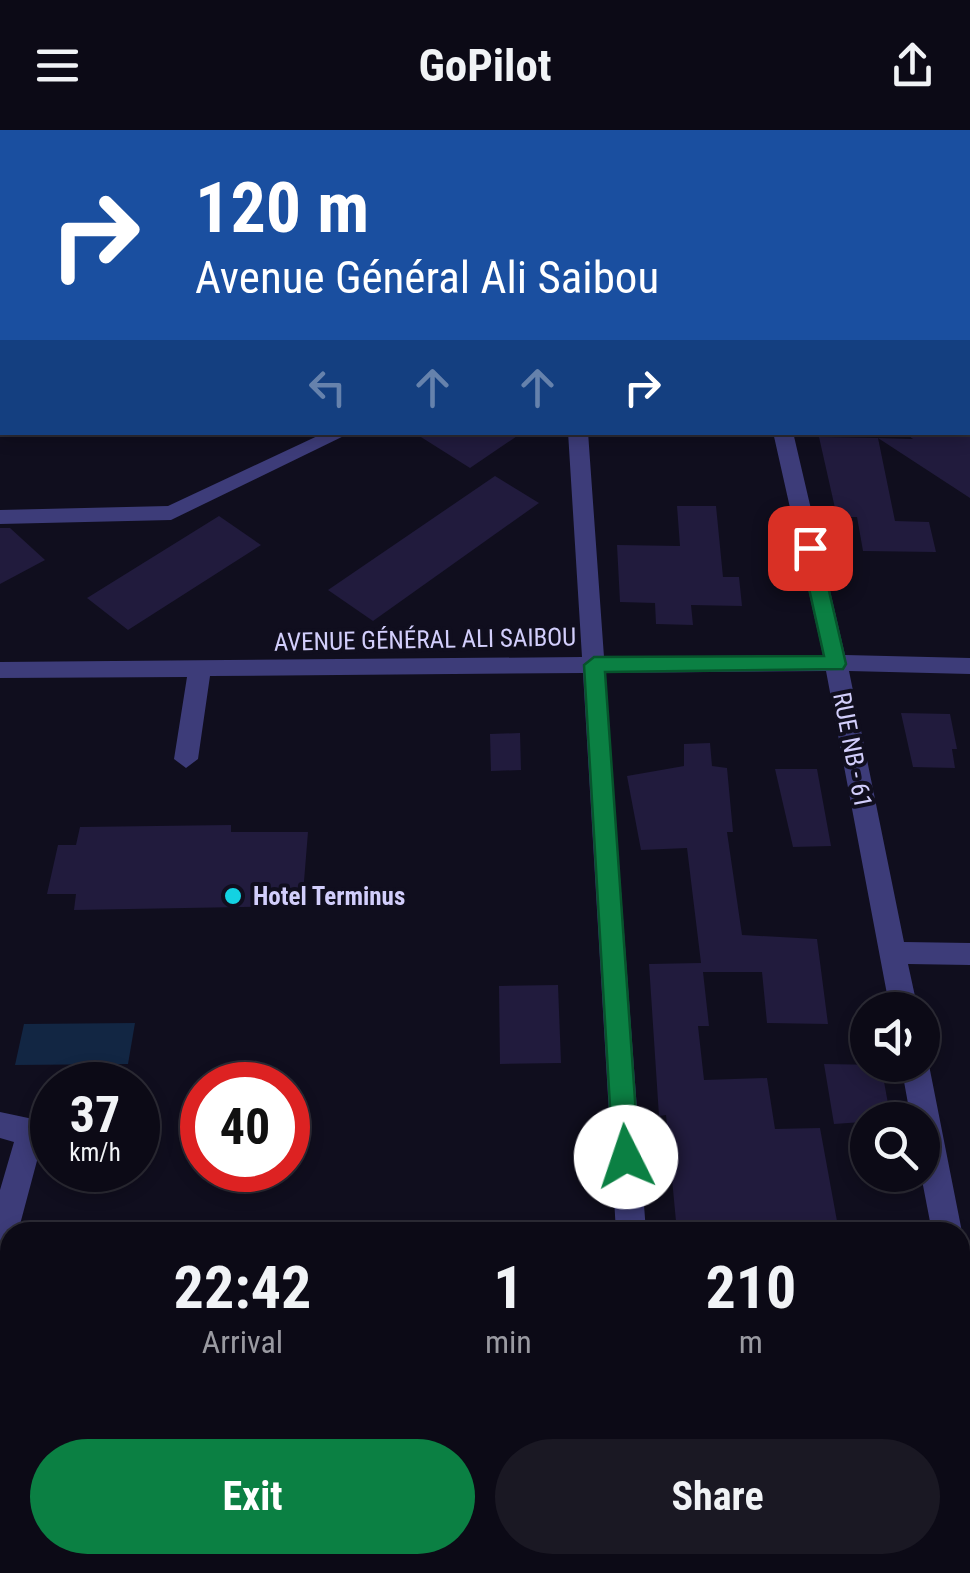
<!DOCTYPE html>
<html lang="en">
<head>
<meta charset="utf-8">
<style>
	:root { --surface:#0c0a16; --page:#1a1823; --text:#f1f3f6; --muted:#9a9aa1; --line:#2c2b35; --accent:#0b8043 }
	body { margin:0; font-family:"Roboto Condensed",sans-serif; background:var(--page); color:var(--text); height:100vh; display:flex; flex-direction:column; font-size:38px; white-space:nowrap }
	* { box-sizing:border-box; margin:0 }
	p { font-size:32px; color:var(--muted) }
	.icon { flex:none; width:55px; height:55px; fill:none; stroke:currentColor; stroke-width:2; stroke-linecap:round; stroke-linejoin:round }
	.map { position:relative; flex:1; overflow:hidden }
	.sheet { position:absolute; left:0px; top:1092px; width:970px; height:352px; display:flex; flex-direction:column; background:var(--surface); border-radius:30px 30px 0 0; box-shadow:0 5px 15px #0003,0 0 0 2px var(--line) }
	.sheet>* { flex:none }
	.banner { position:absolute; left:0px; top:0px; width:970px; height:305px; box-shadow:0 5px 15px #0003,0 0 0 2px var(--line); background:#1a4fa0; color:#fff; overflow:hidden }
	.fabs { position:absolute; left:850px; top:862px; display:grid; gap:20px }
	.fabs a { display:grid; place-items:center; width:90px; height:90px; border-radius:50%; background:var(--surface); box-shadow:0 5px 15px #0003,0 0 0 2px var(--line); font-size:50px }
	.speed { position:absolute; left:30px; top:932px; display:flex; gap:20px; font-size:50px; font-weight:700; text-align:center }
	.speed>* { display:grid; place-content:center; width:130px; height:130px; border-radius:50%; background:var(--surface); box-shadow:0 5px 15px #0003,0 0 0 2px var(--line); line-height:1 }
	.speed small { font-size:25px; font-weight:400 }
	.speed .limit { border:15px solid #d22; background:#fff; color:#111 }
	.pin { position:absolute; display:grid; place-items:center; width:85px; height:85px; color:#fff; margin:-42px; border-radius:20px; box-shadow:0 5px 15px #0006 }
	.me { position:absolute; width:110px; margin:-55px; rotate:356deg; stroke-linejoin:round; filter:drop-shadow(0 0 8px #0008) }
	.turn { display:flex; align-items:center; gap:35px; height:210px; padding:0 30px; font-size:45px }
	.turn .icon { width:130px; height:130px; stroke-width:2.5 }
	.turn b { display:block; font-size:70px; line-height:85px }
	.lanes { display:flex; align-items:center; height:95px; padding:0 30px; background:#0003; justify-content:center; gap:50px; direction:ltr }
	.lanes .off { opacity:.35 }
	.eta { display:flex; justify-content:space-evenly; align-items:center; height:170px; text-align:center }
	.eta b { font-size:60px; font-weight:700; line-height:70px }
	.primary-button { display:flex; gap:20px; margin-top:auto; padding:20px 30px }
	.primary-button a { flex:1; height:115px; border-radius:60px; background:var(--accent); color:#fff; font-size:40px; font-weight:700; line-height:115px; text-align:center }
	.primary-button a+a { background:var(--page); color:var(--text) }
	header { display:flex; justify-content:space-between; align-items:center; height:130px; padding:0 30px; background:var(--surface); font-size:45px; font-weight:700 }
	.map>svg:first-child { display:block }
	.water { fill:#122643 }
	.building { fill:#211b3d }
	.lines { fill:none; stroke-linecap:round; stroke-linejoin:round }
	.minor { fill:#3d3c79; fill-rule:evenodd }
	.route { fill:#0b8043; stroke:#07532c; stroke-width:2.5 }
	.poi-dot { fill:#13d2e2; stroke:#100e1e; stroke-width:4 }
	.labels { text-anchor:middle; stroke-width:8; stroke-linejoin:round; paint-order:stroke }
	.street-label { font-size:25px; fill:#d2cefb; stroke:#100e1e }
	.poi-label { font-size:25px; font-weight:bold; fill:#d2cefb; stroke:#100e1e; text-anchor:start }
</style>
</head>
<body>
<header><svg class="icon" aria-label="menu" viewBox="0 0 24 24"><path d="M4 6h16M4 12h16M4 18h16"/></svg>GoPilot<svg class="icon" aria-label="share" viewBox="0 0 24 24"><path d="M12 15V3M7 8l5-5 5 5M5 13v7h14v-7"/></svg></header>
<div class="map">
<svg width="970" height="1443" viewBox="0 0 970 1443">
	<rect width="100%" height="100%" fill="#100e1e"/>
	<!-- water -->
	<path class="water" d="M 135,893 L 128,934 L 15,935 L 24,894 Z"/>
	<!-- building -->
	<g class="building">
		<path d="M 413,302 L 523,302 L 470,338 Z"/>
		<path d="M 904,302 L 970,302 L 970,368 L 878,308 L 913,309 Z"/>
		<path d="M 819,307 L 878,308 L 895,391 L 929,392 L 936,422 L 863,421 L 857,387 L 837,387 Z"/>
		<path d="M 495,346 L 539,373 L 373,491 L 328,460 Z"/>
		<path d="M 677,376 L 716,376 L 723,447 L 739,447 L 742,476 L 691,475 L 693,495 L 656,494 L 655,473 L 620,472 L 617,415 L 680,416 Z"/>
		<path d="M 219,386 L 261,415 L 128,500 L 87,468 Z"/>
		<path d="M 0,398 L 10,398 L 45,430 L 0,454 Z"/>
		<path d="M 901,583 L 950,584 L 957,619 L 952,619 L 955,638 L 913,637 Z"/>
		<path d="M 520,603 L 521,640 L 491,641 L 490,604 Z"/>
		<path d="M 710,613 L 712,636 L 727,638 L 733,702 L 727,702 L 742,805 L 817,809 L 828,894 L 767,893 L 762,842 L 703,842 L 709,896 L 698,896 L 704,950 L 767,948 L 775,999 L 820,998 L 839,1102 L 677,1102 L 666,985 L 659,986 L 649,834 L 701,833 L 687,718 L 641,720 L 627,646 L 684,636 L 684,614 Z"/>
		<path d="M 775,639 L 817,639 L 831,716 L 793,717 Z"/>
		<path d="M 231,695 L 231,702 L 308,702 L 302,776 L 74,780 L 76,764 L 47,764 L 58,715 L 76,715 L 80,697 Z"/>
		<path d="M 558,855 L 561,933 L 500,934 L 499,856 Z"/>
		<path d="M 824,934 L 881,935 L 891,990 L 834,994 Z"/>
	</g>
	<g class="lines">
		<!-- minor -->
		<g class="minor">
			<path d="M 930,0 L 970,0 L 970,4 L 929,2 Z"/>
			<rect x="0" y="23" width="2" height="10"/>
			<rect x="968" y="204" width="2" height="10"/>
			<path d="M 968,256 L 970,257 L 970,270 L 968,269 Z"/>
			<path d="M 326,302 L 352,302 L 171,390 L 0,394 L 0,380 L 168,376 Z"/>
			<path d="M 568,302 L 588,302 L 604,527 L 823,525 L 773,302 L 793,302 L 845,525 L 970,528 L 970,544 L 849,541 L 904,812 L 970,813 L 970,835 L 908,834 L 918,880 L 890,880 L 826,541 L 605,543 L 646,1102 L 616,1102 L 583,543 L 210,546 L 198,629 L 186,638 L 174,629 L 187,547 L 0,548 L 0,532 L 582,527 Z"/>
			<path d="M 922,925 L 929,935 L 962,1102 L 960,1107 L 960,1102 L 932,1102 L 921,1045 L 922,990 L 911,990 L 901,935 L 922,935 Z"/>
			<path d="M 0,982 L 33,989 L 42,1012 L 18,1102 L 10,1102 L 10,1125 L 0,1129 L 0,1060 L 14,1012 L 0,1008 Z"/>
			<path d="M 960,1156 L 970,1160 L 970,1239 L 960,1235 Z"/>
			<path d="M 635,1435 L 669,1435 L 670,1443 L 636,1443 Z"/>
		</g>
	</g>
	<!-- route -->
	<path class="route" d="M 810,412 L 819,418 L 846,534 L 843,539 L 605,542 L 639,1027 L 635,1035 L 626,1039 L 617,1035 L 613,1027 L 584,535 L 594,527 L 824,526 L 800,418 Z"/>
	<!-- markers -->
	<circle class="poi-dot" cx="233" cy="766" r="10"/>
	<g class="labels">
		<!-- street labels -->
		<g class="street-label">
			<text transform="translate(425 509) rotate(-1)" y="9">AVENUE GÉNÉRAL ALI SAIBOU</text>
			<text transform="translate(853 620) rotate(79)" y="9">RUE NB - 61</text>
		</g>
		<!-- poi labels -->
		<g class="poi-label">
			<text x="253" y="775">Hotel Terminus</text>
		</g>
	</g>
</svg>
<div class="fabs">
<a><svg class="icon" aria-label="sound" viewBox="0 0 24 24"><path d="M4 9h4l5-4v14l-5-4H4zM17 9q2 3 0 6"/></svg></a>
<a><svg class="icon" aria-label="search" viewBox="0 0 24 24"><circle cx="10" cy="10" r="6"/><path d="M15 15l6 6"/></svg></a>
</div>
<div class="speed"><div>37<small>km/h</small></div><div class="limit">40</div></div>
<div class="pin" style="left:810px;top:418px;background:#d93025"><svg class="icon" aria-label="arrive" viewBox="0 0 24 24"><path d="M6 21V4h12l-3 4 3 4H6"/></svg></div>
<svg class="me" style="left:626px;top:1027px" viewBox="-20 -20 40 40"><circle r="19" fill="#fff"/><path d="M0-13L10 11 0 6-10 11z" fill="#0b8043"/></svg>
<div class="banner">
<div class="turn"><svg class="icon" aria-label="right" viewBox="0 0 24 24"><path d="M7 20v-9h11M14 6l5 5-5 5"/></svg><div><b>120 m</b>Avenue Général Ali Saibou</div></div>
<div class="lanes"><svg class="icon off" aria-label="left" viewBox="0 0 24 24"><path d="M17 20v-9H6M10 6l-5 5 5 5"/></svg><svg class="icon off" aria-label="ahead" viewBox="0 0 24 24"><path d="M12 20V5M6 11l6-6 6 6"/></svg><svg class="icon off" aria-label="ahead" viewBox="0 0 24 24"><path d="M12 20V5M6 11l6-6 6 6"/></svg><svg class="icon" aria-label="right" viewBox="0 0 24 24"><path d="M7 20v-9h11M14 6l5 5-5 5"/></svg></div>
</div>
<section class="sheet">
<div class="eta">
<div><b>22:42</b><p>Arrival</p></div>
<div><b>1</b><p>min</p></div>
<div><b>210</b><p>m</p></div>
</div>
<div class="primary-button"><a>Exit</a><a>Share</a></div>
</section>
</div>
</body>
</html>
